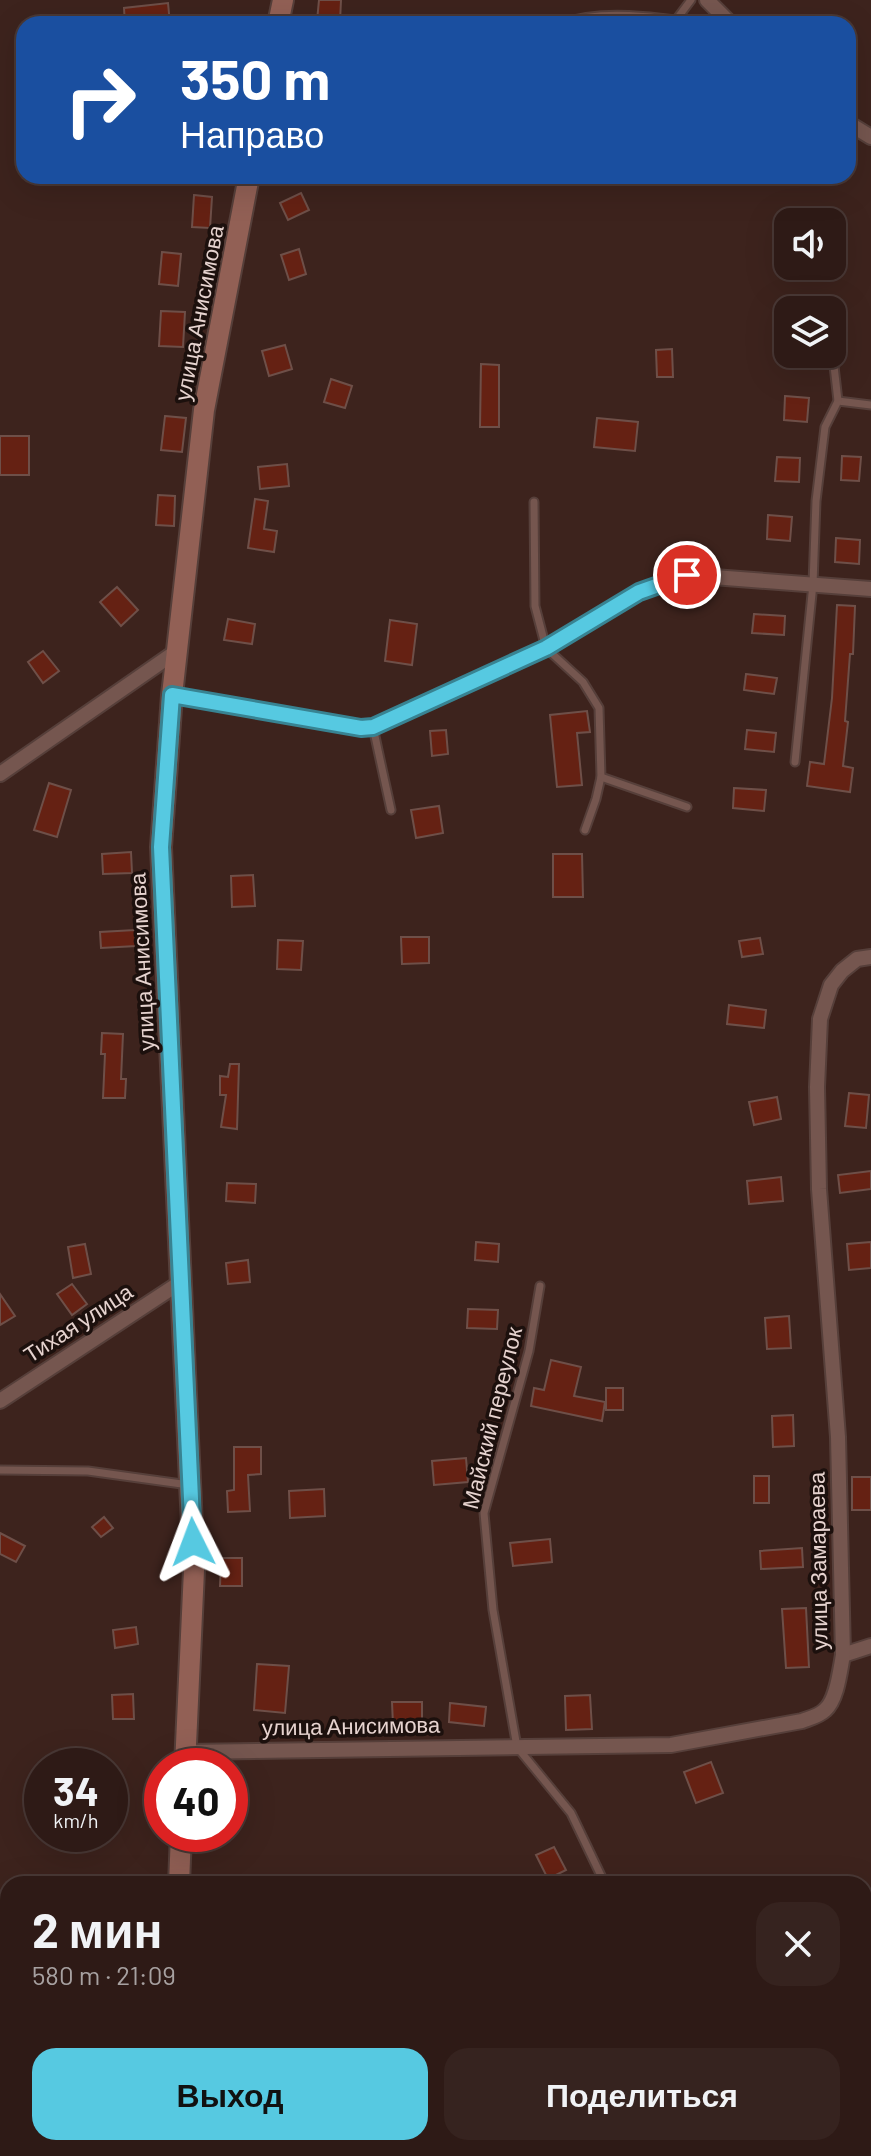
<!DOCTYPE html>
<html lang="ru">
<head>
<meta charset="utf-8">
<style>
	:root { --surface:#2e1a16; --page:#36231f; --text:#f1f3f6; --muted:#a7a1a1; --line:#493835; --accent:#56c9e1 }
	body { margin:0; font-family:Barlow,sans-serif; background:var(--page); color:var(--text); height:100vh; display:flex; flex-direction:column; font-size:30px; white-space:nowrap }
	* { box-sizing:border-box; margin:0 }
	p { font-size:26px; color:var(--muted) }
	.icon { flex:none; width:44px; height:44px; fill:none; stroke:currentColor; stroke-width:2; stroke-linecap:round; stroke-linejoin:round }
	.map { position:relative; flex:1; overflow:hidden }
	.panel { position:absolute; left:0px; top:1876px; width:872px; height:280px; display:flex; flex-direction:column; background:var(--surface); border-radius:24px 24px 0 0; box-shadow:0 8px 32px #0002,0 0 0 2px var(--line) }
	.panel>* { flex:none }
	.guide { position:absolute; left:16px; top:16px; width:840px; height:168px; border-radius:24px; box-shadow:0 8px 32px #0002,0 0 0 2px var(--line); background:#1a4fa0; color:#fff; overflow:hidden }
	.fabs { position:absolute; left:774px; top:208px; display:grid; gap:16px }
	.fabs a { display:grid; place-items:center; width:72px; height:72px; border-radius:16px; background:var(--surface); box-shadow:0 8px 32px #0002,0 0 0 2px var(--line); font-size:40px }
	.speed { position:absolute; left:24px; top:1748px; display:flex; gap:16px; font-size:40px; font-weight:700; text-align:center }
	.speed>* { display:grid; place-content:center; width:104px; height:104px; border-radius:50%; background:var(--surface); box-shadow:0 8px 32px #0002,0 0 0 2px var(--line); line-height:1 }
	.speed small { font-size:20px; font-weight:400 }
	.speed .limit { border:12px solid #d22; background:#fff; color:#111 }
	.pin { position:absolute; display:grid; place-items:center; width:68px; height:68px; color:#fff; margin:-34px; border:4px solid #fff; border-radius:50%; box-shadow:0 2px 8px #0007 }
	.me { position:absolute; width:88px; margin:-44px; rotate:357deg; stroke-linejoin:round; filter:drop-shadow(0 0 6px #0008) }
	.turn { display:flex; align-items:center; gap:28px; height:168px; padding:0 32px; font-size:36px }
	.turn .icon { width:104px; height:104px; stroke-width:2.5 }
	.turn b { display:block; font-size:56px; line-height:68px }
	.round { display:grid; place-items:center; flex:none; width:84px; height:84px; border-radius:24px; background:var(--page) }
	.head { display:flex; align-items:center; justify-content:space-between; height:136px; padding:0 32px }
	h1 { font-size:48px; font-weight:700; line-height:60px }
	.action { display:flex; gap:16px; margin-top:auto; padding:16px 32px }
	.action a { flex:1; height:92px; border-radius:24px; background:var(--accent); color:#111; font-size:32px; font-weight:700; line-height:92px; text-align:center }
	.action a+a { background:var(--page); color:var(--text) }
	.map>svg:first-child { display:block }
	.building { fill:#652113; stroke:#6e4f48; stroke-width:2 }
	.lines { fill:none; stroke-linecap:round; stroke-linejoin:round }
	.lane-casing { stroke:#563f3a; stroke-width:11 }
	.street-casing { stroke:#563f3a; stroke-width:18 }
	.secondary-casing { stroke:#563f3a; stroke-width:24 }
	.lane { stroke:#75564f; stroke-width:7 }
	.street { stroke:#75564f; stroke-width:14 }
	.secondary { stroke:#926055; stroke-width:20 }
	.route-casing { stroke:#388392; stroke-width:20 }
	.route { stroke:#56c9e1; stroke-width:14 }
	.labels { text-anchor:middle; stroke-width:7; stroke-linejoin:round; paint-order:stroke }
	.street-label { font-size:22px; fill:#e6d3cf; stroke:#1c100d }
</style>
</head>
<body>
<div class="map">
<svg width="871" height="2156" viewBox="0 0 871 2156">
	<rect width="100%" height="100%" fill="#3d231d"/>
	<!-- building -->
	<g class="building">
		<path d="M 319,0 L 341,0 L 340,22 L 317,21 Z"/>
		<path d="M 168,3 L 170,24 L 125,24 L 124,8 Z"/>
		<path d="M 301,193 L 309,210 L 288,220 L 280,203 Z"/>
		<path d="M 194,195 L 212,197 L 210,228 L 192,227 Z"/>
		<path d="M 299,249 L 306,274 L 289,280 L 281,255 Z"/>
		<path d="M 162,252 L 181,254 L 178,286 L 159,284 Z"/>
		<path d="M 161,311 L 185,312 L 183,347 L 159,346 Z"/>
		<path d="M 285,345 L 292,369 L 269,376 L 262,351 Z"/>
		<path d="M 672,349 L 673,377 L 657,377 L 656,350 Z"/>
		<path d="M 481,364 L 499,365 L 499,427 L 480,427 Z"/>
		<path d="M 331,379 L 352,386 L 345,408 L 324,402 Z"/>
		<path d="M 785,396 L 809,398 L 807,422 L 784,420 Z"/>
		<path d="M 165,416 L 186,418 L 182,452 L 161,450 Z"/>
		<path d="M 597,418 L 638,422 L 635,451 L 594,447 Z"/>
		<rect x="0" y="436" width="29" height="39"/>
		<path d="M 842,456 L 861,457 L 859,481 L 841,480 Z"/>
		<path d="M 777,457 L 800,458 L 799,482 L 775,481 Z"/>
		<path d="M 287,464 L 289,486 L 260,489 L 258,467 Z"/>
		<path d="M 158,495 L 175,496 L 174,526 L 156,525 Z"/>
		<path d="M 255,499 L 268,501 L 264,529 L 277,531 L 274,552 L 248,548 Z"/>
		<path d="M 768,515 L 792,517 L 790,541 L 767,539 Z"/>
		<path d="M 836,538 L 860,540 L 859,564 L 835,562 Z"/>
		<path d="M 117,587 L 138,610 L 121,626 L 100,602 Z"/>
		<path d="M 837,605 L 855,606 L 853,654 L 850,654 L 845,721 L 848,722 L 843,766 L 853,768 L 850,792 L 807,786 L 810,762 L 824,764 L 832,698 Z"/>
		<path d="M 754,614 L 785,616 L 784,635 L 752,633 Z"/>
		<path d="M 228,619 L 255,624 L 252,644 L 224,640 Z"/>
		<path d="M 390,620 L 417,624 L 412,665 L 385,661 Z"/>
		<path d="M 43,651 L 59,671 L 43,683 L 28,662 Z"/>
		<path d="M 746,674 L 777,678 L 774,694 L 744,690 Z"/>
		<path d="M 587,711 L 590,732 L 577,733 L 582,785 L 557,787 L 550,715 Z"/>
		<path d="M 446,730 L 448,754 L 432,756 L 430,731 Z"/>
		<path d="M 747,730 L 776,733 L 774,752 L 745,749 Z"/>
		<path d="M 49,783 L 71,790 L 57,837 L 34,830 Z"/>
		<path d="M 734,788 L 766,790 L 764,811 L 733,808 Z"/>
		<path d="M 439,806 L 443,833 L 416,838 L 411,810 Z"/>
		<path d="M 131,852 L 132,873 L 103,874 L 102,854 Z"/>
		<path d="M 553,854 L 582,854 L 583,897 L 553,897 Z"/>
		<path d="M 253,875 L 255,906 L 232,907 L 231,876 Z"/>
		<path d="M 135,930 L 136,946 L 101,948 L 100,932 Z"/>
		<path d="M 401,937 L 429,937 L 429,963 L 402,964 Z"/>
		<path d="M 760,938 L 763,954 L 742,957 L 739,941 Z"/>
		<path d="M 278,940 L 303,941 L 301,970 L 277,969 Z"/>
		<path d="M 729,1005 L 766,1010 L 764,1028 L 727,1024 Z"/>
		<path d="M 102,1033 L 123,1034 L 121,1079 L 126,1079 L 125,1098 L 103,1098 L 105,1054 L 101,1054 Z"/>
		<path d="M 230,1064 L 239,1064 L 237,1129 L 221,1127 L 226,1095 L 220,1095 L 220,1076 L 228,1077 Z"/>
		<path d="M 849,1093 L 869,1095 L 866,1128 L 845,1126 Z"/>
		<path d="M 777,1097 L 781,1119 L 754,1125 L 749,1102 Z"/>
		<path d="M 871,1171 L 871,1189 L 840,1193 L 838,1175 Z"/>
		<path d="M 781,1177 L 783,1201 L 749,1204 L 747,1181 Z"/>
		<path d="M 227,1183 L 256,1184 L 255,1203 L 226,1201 Z"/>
		<path d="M 476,1242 L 499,1244 L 498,1262 L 475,1260 Z"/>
		<path d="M 871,1242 L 871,1268 L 849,1270 L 847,1244 Z"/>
		<path d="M 85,1244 L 91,1274 L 73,1278 L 68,1247 Z"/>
		<path d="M 248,1260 L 250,1282 L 228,1284 L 226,1263 Z"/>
		<path d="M 72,1284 L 87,1304 L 72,1315 L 57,1294 Z"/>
		<path d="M 0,1294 L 15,1316 L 0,1325 Z"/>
		<path d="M 468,1309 L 498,1310 L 497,1329 L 467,1328 Z"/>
		<path d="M 789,1316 L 791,1348 L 767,1349 L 765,1318 Z"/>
		<path d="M 551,1360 L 581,1367 L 574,1396 L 605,1402 L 602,1421 L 531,1406 L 534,1388 L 544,1390 Z"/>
		<rect x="606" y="1388" width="17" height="22"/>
		<path d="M 793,1415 L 794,1446 L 773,1447 L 772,1416 Z"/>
		<path d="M 234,1447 L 261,1447 L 261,1474 L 248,1475 L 250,1511 L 228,1512 L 227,1491 L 234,1490 Z"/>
		<path d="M 466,1458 L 468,1482 L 434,1485 L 432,1461 Z"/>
		<rect x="754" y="1476" width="15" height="27"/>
		<rect x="852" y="1477" width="19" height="33"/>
		<path d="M 324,1489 L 325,1516 L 290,1518 L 289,1491 Z"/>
		<path d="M 104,1517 L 113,1528 L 101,1537 L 92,1527 Z"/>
		<path d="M 0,1533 L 25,1546 L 16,1562 L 0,1554 Z"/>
		<path d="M 550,1539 L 552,1562 L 513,1566 L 510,1543 Z"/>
		<path d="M 802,1548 L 803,1567 L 761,1569 L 760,1551 Z"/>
		<path d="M 221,1558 L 242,1558 L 242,1586 L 220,1586 Z"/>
		<path d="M 806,1608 L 809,1667 L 786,1668 L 782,1609 Z"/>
		<path d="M 136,1627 L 138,1644 L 115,1648 L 113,1630 Z"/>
		<path d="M 257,1664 L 289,1666 L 285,1713 L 254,1710 Z"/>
		<path d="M 133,1694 L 134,1719 L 113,1719 L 112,1695 Z"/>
		<path d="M 590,1695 L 592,1729 L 566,1730 L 565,1696 Z"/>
		<path d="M 392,1702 L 422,1702 L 422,1724 L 393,1725 Z"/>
		<path d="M 450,1703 L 486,1707 L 484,1726 L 449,1722 Z"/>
		<path d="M 711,1762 L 723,1793 L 696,1803 L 684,1772 Z"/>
		<path d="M 554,1847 L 566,1870 L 548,1879 L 536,1855 Z"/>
	</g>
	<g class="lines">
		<!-- lane casing -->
		<g class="lane-casing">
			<g id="lane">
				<path d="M 559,24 C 597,11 637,15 676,20 L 691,0"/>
				<path d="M 838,401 L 871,405"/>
				<path d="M 534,502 L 535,606 L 546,648 L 583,682 L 599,708 L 601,777 L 596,799 L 585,830"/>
				<path d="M 373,727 L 391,810"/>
				<path d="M 795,762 L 813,584 L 816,501 L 825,427 L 838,401 L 834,366"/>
				<path d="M 601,777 L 687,807"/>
				<path d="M 540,1286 L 529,1351 L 484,1513 L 493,1610 L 517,1747 L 571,1813 L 605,1884"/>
				<path d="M 0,1470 L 88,1471 L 189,1485"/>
				<path d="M 727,2148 L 731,2156"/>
			</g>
		</g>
		<!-- street casing -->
		<g class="street-casing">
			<g id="street">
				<path d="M 707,0 L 731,24"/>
				<path d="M 848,123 L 871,137"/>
				<path d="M 172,695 L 361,728 L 373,727 L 546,648 L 639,592 L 687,575 L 871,589"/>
				<path d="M 0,774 L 177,651"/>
				<path d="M 0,1401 L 181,1282"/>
				<path d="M 843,1655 L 871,1646"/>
				<path d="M 185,1752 L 671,1745 L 802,1721 C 810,1718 819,1716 825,1710 C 837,1700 840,1670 843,1655 L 838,1437 L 819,1189 L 817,1087 L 820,1019 L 831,985 L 842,971 L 857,959 L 871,957"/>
			</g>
		</g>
		<!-- secondary casing -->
		<g class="secondary-casing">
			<g id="secondary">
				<path d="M 278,24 L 283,0"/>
				<path d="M 185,1766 L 194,1570 L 161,847 L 172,695 L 204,410 L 249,176"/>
				<path d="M 179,1884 L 181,1834"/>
				<path d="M 165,2156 L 166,2148"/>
			</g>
		</g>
		<!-- lane -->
		<use href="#lane" class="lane"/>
		<!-- street -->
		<use href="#street" class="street"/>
		<!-- secondary -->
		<use href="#secondary" class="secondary"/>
	</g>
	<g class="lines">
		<!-- route casing -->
		<g class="route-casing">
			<path id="route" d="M 193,1542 L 161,847 L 172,695 L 361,728 L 373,727 L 546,648 L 639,592 L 687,575"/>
		</g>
		<!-- route -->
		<use href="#route" class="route"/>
	</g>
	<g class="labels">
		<!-- street labels -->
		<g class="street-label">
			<text transform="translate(199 313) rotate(-79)" y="8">улица Анисимова</text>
			<text transform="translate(142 962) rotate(-93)" y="8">улица Анисимова</text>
			<text transform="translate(78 1323) rotate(-33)" y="8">Тихая улица</text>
			<text transform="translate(492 1418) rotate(-76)" y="8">Майский переулок</text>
			<text transform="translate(818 1561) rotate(-91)" y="8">улица Замараева</text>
			<text transform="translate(351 1726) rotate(-1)" y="8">улица Анисимова</text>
		</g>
	</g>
</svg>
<div class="fabs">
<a><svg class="icon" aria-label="sound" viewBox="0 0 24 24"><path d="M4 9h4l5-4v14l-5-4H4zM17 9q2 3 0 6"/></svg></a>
<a><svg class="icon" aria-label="layers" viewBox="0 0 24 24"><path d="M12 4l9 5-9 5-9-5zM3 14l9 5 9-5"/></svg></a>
</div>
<div class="speed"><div>34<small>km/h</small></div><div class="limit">40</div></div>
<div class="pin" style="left:687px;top:575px;background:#d93025"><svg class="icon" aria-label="arrive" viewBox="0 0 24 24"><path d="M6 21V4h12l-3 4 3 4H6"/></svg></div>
<svg class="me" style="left:193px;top:1542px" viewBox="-20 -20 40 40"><path d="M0-17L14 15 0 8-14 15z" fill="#56c9e1" stroke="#fff" stroke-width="4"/></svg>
<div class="guide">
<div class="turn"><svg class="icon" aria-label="right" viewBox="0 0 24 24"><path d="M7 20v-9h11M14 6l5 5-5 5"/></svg><div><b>350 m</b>Направо</div></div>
</div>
<section class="panel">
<div class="head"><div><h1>2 мин</h1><p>580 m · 21:09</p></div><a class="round"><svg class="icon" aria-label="close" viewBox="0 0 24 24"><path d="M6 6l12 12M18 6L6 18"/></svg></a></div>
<div class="action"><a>Выход</a><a>Поделиться</a></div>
</section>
</div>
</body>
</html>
